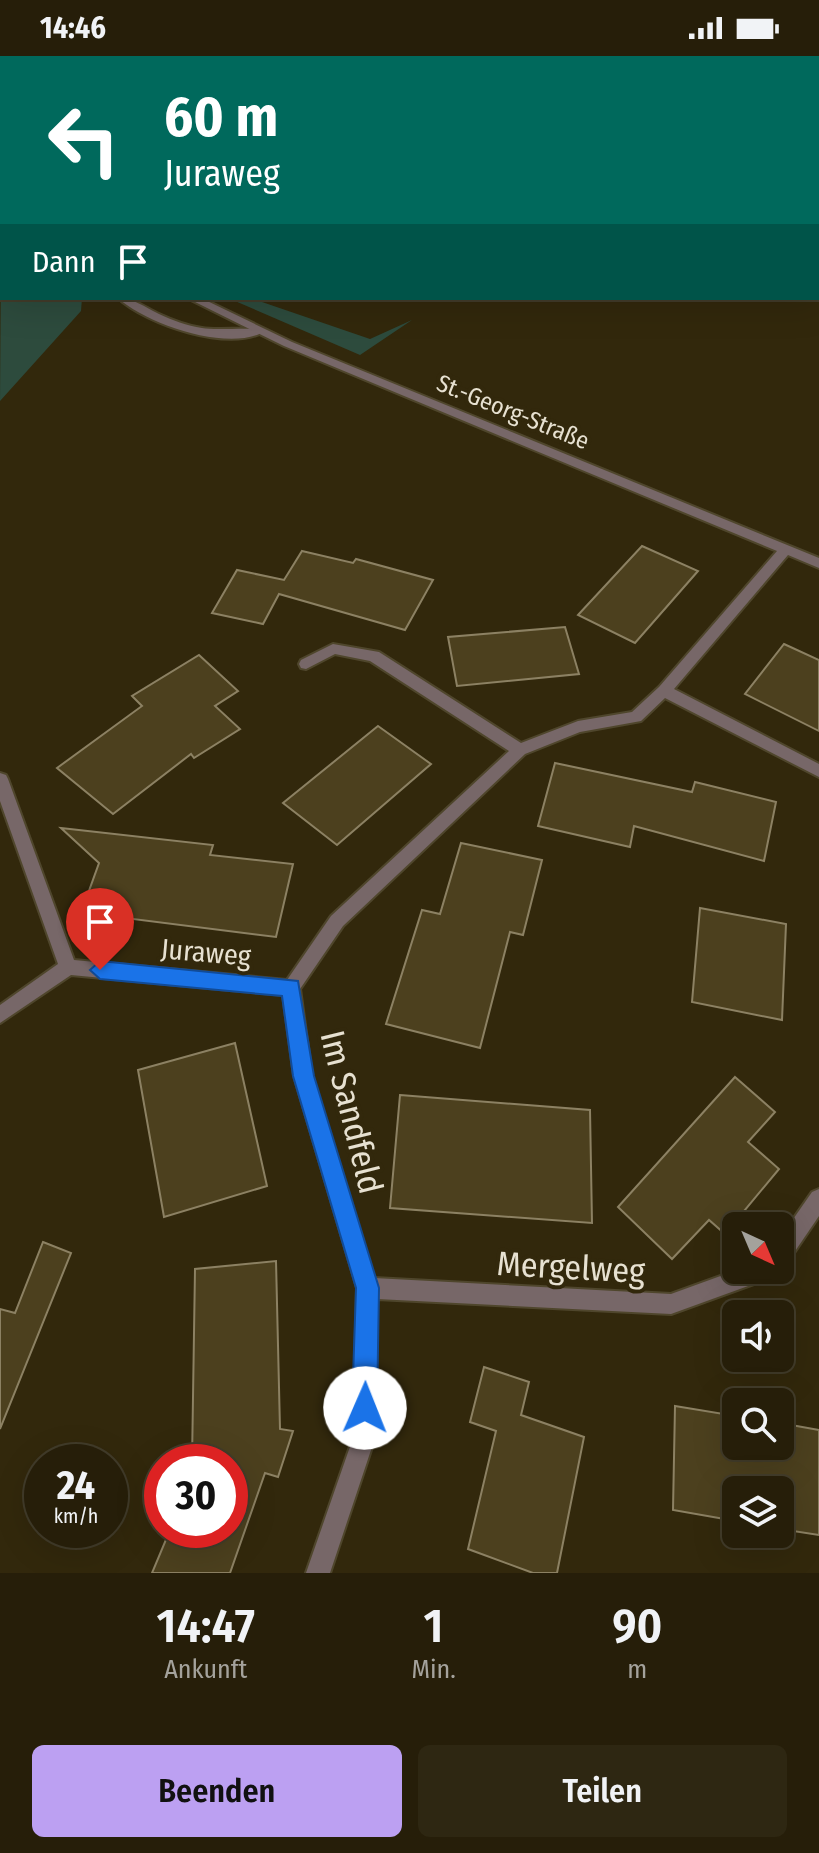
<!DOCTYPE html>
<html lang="de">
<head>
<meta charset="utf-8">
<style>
	:root { --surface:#261e09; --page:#2e2712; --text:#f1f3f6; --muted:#a4a29c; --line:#423c2a; --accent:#bca0f2 }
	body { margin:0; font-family:"Fira Sans Condensed",sans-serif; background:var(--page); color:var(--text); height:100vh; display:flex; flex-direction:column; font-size:30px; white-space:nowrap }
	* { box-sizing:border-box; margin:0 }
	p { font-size:26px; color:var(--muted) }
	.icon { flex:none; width:44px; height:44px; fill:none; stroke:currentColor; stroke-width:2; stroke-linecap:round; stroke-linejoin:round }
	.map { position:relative; height:1517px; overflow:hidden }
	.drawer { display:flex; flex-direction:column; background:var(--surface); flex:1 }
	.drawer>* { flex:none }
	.hud { position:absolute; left:0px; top:0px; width:820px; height:244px; box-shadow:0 8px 32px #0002,0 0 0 2px var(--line); background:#00695c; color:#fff; overflow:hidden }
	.needle { width:52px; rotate:136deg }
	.controls { position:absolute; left:722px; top:1156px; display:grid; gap:16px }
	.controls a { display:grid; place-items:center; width:72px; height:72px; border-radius:12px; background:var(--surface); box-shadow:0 8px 32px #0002,0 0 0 2px var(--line); font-size:40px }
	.speed { position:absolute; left:24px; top:1388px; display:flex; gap:16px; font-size:40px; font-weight:700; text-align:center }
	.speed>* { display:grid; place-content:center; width:104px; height:104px; border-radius:50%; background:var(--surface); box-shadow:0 8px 32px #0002,0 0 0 2px var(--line); line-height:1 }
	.speed small { font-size:20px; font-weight:400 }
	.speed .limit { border:12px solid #d22; background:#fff; color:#111 }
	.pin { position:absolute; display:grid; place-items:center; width:68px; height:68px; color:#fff; margin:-82px -34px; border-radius:50% 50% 50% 0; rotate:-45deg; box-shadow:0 0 8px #0007 }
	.pin .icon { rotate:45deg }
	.me { position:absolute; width:88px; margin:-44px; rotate:1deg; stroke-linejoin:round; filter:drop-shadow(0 0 6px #0008) }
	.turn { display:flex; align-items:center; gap:28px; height:168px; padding:0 32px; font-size:36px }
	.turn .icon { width:104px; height:104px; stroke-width:2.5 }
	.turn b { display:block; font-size:56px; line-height:68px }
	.then { display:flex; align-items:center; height:76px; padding:0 32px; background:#0003; gap:16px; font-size:30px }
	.eta { display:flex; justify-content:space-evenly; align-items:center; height:136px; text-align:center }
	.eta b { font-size:48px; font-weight:600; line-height:56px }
	.action { display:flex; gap:16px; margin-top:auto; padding:16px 32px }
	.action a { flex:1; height:92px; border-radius:12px; background:var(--accent); color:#111; font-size:32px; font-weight:600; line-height:92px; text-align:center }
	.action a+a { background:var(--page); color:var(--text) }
	.status { display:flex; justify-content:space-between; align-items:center; height:56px; padding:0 40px; background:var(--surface); direction:ltr }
	.status svg { height:22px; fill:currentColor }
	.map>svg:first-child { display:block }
	.green { fill:#2d4b3d }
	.building { fill:#4c401e; stroke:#8c8163; stroke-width:2 }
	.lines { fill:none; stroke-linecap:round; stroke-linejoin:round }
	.service-casing { stroke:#4f462c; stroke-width:4 }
	.minor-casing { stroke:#4f462c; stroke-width:4 }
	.service { fill:#776768; fill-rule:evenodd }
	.minor { fill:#776768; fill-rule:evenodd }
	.route { fill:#1a73e8; stroke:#114b97; stroke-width:2 }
	.labels { text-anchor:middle; stroke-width:8; stroke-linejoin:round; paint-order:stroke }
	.far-street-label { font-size:24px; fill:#e7e1d1; stroke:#32280c }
	.street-label { font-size:28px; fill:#e7e1d1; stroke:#32280c }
	.near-street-label { font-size:34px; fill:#e7e1d1; stroke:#32280c }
</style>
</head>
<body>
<div class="status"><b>14:46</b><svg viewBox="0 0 49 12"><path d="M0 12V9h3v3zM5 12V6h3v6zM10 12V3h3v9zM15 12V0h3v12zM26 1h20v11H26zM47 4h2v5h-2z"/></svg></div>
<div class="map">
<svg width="819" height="1517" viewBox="0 0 819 1517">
	<rect width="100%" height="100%" fill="#32280c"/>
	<!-- green -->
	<g class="green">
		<path d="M 2,44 L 2,242 L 82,242 L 81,255 L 0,345 Z"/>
		<path d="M 228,242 L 250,242 L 370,283 L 412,264 L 360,299 Z"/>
	</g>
	<!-- building -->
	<g class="building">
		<path d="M 642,490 L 698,515 L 635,587 L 578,559 Z"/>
		<path d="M 302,495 L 353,507 L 356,503 L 433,524 L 405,574 L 279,538 L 263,568 L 212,557 L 237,514 L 284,524 Z"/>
		<path d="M 565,571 L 579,618 L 457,630 L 448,581 Z"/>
		<path d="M 784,588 L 819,604 L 819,675 L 745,638 Z"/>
		<path d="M 199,599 L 238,635 L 215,650 L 240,673 L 194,702 L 191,698 L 113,758 L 57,712 L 142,650 L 132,640 Z"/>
		<path d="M 378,670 L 431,708 L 337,789 L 283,747 Z"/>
		<path d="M 555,707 L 692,736 L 695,726 L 776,746 L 764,805 L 634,770 L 630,791 L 538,770 Z"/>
		<path d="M 61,772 L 213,789 L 210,799 L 293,808 L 276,881 L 101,859 L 105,848 L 85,846 L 99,807 Z"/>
		<path d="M 461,787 L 542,804 L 523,879 L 510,876 L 480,992 L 386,968 L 422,854 L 440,858 Z"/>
		<path d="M 700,852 L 786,868 L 782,964 L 692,946 Z"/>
		<path d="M 235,987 L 267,1130 L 164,1161 L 138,1014 Z"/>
		<path d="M 735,1021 L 775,1056 L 748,1086 L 779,1113 L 725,1178 L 709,1164 L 672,1203 L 618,1151 Z"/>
		<path d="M 400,1039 L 590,1054 L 592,1167 L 390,1152 Z"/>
		<path d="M 43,1186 L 71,1197 L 0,1373 L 0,1253 L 15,1257 Z"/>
		<path d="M 276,1205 L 280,1373 L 293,1375 L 278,1421 L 265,1417 L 230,1517 L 152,1517 L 170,1474 L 230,1474 L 230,1406 L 192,1406 L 195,1213 Z"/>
		<path d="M 484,1311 L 529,1326 L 521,1359 L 584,1381 L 557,1517 L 533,1517 L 468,1493 L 496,1375 L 470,1366 Z"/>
		<path d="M 675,1350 L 736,1360 L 736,1390 L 780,1390 L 780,1367 L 819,1374 L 819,1479 L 780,1473 L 780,1434 L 736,1434 L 736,1465 L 673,1454 Z"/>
	</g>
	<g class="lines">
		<!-- service casing -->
		<g class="service-casing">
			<path id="service" d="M 118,242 C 134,242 144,251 159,258 C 172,264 187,270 202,272 C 217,275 257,270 265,275 C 230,297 146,268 118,242 Z"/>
		</g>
		<!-- minor casing -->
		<g class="minor-casing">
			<g id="minor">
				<rect x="71" y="0" width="8" height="2"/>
				<path d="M 335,0 L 346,0 L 348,2 L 337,2 Z"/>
				<rect x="611" y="0" width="8" height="2"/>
				<path d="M 187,242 L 201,242 L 292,286 L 819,502 L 819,512 L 788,499 L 674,633 L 819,708 L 819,721 L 665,642 L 641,665 L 580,676 L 525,698 L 343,870 L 300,933 L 312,1020 L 374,1222 L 671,1238 L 737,1214 L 776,1214 L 773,1221 L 671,1258 L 377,1243 L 375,1382 L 330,1517 L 306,1517 L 353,1382 L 357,1232 L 294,1020 L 283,939 L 71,919 L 0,967 L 0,949 L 58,908 L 0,745 L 0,717 L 6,719 L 8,723 L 74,904 L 287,924 L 331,860 L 509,695 L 370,605 L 335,598 L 306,613 L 301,612 L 299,608 L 301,604 L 333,588 L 379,596 L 521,687 L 578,665 L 632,656 L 659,631 L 777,495 L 284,290 Z"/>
				<path d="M 819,1133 L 819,1160 L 787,1207 L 780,1210 L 780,1182 L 812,1136 Z"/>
			</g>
		</g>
		<!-- service -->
		<use href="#service" class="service"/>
		<!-- minor -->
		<use href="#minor" class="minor"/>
	</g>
	<!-- route -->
	<path class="route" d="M 100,905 L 298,925 L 314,1020 L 379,1232 L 377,1352 L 373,1361 L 365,1364 L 356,1361 L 352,1352 L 356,1232 L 293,1020 L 282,940 L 100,923 L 90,914 Z"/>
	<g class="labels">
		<!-- far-street labels -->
		<g class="far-street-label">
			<text transform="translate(513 356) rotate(22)" y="8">St.-Georg-Straße</text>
		</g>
		<!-- street labels -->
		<g class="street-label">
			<text transform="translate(206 896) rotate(5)" y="10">Juraweg</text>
		</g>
		<!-- near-street labels -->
		<g class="near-street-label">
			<text transform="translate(352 1056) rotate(76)" y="12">Im Sandfeld</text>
			<text transform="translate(571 1211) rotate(3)" y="12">Mergelweg</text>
		</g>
	</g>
</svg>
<div class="controls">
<a><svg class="needle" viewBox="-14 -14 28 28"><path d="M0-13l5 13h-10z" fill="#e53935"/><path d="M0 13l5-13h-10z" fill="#a4a29c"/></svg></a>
<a><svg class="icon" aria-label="sound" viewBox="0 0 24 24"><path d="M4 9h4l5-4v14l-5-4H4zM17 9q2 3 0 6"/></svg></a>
<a><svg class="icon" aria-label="search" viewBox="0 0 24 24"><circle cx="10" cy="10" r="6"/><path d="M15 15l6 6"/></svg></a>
<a><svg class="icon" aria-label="layers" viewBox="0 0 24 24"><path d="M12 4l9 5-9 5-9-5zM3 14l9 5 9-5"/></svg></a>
</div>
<div class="speed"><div>24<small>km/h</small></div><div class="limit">30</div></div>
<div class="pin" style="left:100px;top:914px;background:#d93025"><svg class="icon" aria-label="arrive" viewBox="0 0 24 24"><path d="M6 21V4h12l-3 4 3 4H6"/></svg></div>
<svg class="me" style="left:365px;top:1352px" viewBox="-20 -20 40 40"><circle r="19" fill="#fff"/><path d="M0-13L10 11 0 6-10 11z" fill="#1a73e8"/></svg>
<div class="hud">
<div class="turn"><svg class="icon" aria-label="left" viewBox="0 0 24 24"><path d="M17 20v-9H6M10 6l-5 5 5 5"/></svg><div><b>60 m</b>Juraweg</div></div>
<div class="then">Dann<svg class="icon" aria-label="arrive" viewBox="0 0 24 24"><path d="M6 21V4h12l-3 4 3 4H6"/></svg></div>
</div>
</div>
<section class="drawer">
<div class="eta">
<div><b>14:47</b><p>Ankunft</p></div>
<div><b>1</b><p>Min.</p></div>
<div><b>90</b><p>m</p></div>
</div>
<div class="action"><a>Beenden</a><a>Teilen</a></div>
</section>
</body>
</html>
